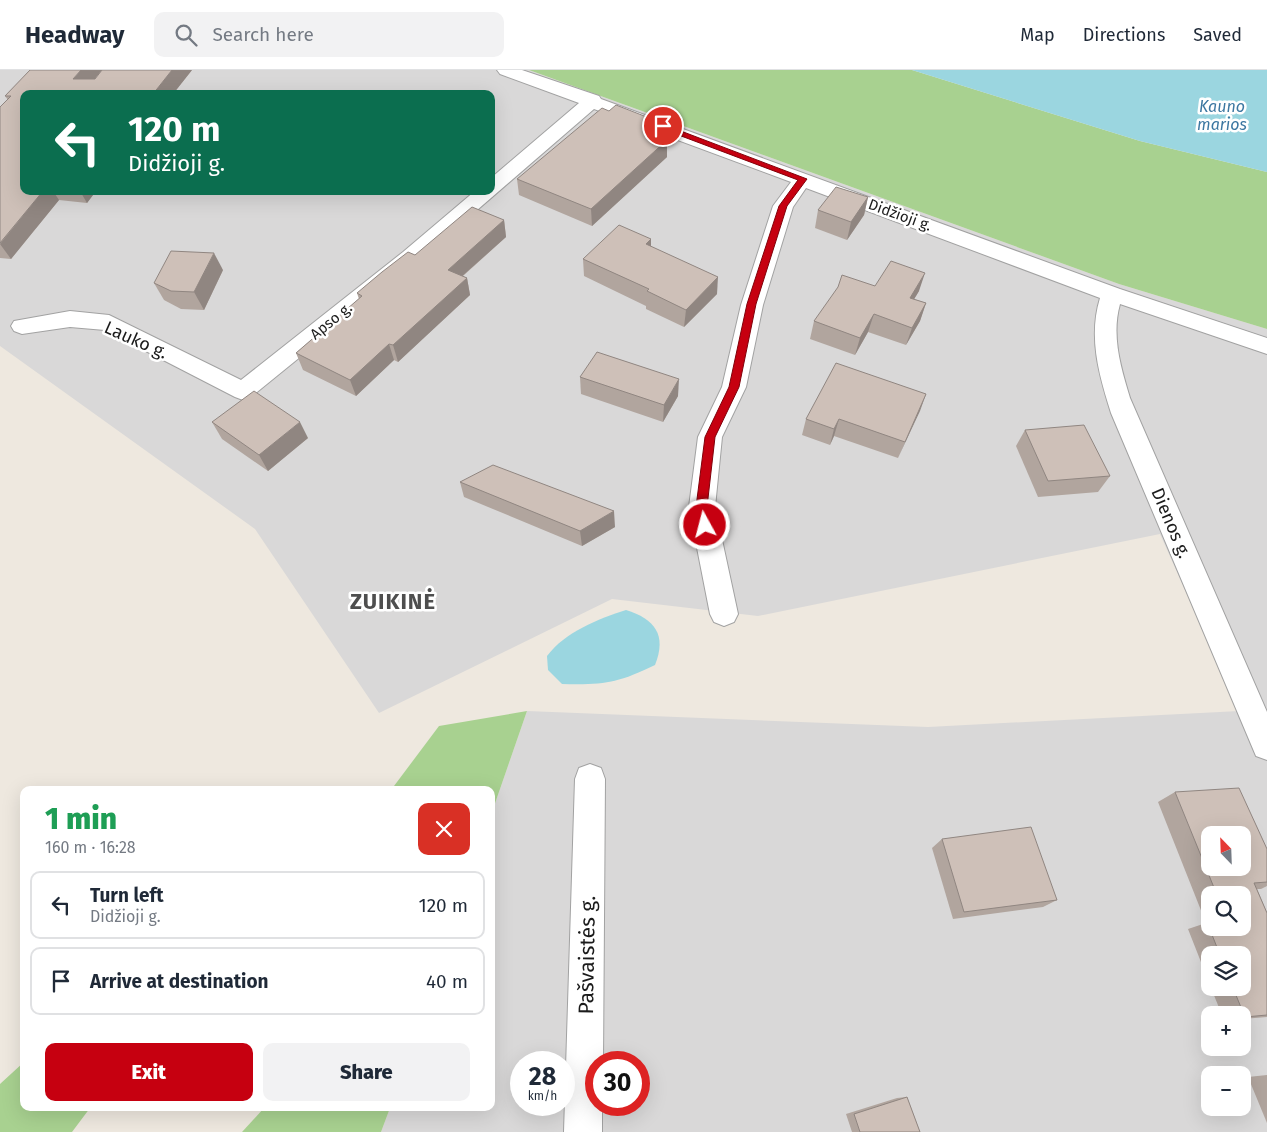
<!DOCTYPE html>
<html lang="en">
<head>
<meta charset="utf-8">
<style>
	:root { --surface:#fff; --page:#f2f2f3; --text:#1f2937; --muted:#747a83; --line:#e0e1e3; --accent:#c60010 }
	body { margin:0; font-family:"Fira Sans",sans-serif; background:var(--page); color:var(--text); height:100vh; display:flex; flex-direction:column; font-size:19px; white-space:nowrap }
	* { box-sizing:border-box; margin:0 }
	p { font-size:16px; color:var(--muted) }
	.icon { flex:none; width:28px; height:28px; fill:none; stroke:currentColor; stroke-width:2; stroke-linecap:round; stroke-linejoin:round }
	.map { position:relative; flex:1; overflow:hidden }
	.details { position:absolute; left:20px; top:716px; width:475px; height:325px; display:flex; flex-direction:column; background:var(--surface); border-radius:10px; box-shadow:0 5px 20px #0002 }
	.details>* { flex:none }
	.banner { position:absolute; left:20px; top:20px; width:475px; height:105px; border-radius:10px; box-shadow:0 5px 20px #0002; background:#0b6e4f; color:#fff; overflow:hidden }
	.needle { width:32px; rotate:337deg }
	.controls { position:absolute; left:1201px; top:756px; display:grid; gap:10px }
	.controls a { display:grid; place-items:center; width:50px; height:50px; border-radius:10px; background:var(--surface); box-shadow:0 5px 20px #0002; font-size:25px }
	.speed { position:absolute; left:510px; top:981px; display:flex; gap:10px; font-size:25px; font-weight:700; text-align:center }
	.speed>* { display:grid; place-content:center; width:65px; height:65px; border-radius:50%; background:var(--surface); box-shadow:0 5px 20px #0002; line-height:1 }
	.speed small { font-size:12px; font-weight:400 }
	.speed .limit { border:8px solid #d22; background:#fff; color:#111 }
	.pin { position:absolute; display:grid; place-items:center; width:42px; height:42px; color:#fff; margin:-21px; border:2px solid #fff; border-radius:50%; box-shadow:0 1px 5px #0007 }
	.me { position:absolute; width:55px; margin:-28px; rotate:353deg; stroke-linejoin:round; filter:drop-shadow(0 0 4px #0008) }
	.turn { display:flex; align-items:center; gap:18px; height:105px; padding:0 25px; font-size:22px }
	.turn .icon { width:65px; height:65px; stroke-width:2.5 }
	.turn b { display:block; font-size:35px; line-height:42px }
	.round { display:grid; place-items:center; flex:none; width:52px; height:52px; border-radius:10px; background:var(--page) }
	.headline { display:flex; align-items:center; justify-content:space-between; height:85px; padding:0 25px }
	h1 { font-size:30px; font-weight:800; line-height:38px; color:#1e9e55 }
	.primary-button { display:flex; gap:10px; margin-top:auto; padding:10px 25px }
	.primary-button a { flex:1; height:58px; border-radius:10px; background:var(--accent); color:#fff; font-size:20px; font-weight:800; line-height:58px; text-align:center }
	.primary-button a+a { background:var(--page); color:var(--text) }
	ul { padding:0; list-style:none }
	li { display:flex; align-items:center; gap:15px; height:68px; margin:0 10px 8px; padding:0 15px; border:2px solid var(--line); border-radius:10px }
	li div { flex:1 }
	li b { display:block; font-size:19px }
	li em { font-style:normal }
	header { display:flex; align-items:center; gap:30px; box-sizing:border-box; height:70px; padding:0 25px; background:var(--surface); border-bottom:1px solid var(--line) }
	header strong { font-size:24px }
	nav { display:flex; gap:28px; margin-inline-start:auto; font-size:18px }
	.search { width:350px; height:45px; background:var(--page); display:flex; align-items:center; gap:12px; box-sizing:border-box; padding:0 18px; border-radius:10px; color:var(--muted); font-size:19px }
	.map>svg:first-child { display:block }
	.residential { fill:#d9d8d8; fill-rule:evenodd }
	.forest { fill:#a8d190 }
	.water { fill:#9bd6e0 }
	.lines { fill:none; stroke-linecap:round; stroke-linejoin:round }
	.minor-casing { stroke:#a2a2a2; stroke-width:2 }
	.minor { fill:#fff; fill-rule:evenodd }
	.wall { fill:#b1a59e; fill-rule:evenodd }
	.shaded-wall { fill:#908681 }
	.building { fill:#cec0b8; stroke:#908681; fill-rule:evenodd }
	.route { fill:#c60010; stroke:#81000a }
	.labels { text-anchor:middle; stroke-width:5; stroke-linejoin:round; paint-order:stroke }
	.far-street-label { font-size:15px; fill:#1b1b1b; stroke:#fff }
	.far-water-label { font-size:16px; font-style:italic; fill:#3c77a1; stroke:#fff }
	.street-label { font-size:18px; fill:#1b1b1b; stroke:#fff }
	.near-street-label { font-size:21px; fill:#1b1b1b; stroke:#fff }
	.district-label { font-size:22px; font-weight:bold; letter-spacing:1px; fill:#4e4e4e; stroke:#fff }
</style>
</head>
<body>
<header>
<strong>Headway</strong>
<div class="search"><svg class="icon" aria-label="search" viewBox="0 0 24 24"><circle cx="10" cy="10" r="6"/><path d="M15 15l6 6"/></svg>Search here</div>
<nav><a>Map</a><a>Directions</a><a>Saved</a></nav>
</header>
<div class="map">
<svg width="1267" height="1062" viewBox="0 0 1267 1062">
	<rect width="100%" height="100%" fill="#eee8df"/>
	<!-- residential -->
	<path class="residential" d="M 0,0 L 529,0 L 1119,214 L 1267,259 L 1267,1062 L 381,1062 L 390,1038 L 491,1038 L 491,745 L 527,641 L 928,657 L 1239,641 L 1160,464 L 758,546 L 612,529 L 379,643 L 255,459 L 0,276 ZM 24,24 L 491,24 L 491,121 L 24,121 ZM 1210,765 L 1242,765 L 1242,798 L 1210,798 ZM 1210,825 L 1242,825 L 1242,858 L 1210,858 ZM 1210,885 L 1242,885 L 1242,918 L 1210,918 ZM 1210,945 L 1242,945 L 1242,978 L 1210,978 ZM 521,992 L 564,992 L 564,1035 L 521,1035 ZM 596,992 L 639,992 L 639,1035 L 596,1035 ZM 1210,1005 L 1242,1005 L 1242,1038 L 1210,1038 Z"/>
	<!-- forest -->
	<g class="forest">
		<path d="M 529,0 L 912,0 L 1140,71 L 1267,102 L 1267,259 L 1119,214 Z"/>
		<path d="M 527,641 L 491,745 L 491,720 L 391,720 L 439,656 Z"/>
		<path d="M 24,992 L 24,1038 L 90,1038 L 72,1062 L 0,1062 L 0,1014 Z"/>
		<path d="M 264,1038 L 390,1038 L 381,1062 L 242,1062 Z"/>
	</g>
	<!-- water -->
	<g class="water">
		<path d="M 912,0 L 1267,0 L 1267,102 L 1140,71 Z"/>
		<path d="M 626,540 C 655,549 667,565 655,595 C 618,613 604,615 562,614 L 548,600 L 547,586 C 565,562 598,549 626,540 Z"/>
	</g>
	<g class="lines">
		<!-- minor casing -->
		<g class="minor-casing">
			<g id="minor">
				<path d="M 497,0 L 522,0 L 599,26 L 601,29 L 1120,219 L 1267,268 L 1267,284 L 1120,234 C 1111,266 1121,298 1130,328 L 1267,642 L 1267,690 L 1256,686 L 1111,343 C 1099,305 1088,267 1100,228 L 806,118 L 793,137 L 763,235 L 746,317 L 722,367 L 715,437 L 738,544 L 734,552 L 724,556 L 714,552 L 710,544 L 689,437 L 698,367 L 722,317 L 741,235 L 773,136 L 791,112 L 594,39 L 417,192 L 251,327 L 243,330 L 235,327 L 105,260 L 70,257 L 22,264 L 14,261 L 11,256 L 14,251 L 70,241 L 109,245 L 241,310 L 403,182 L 475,121 L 491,121 L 491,108 L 579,33 L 500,4 Z"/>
				<path d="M 590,694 L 601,698 L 605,709 L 603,992 L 596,992 L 596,1035 L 602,1035 L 602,1062 L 564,1062 L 575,709 L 579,698 Z"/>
			</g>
		</g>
		<!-- minor -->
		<use href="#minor" class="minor"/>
	</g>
	<!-- wall -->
	<g class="wall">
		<path d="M 192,0 L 173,24 L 24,24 L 24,121 L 96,121 L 87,133 L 59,130 L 11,189 L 0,188 L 0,37 L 8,30 L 5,26 L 94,9 Z"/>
		<path d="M 609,41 L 657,51 L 657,66 L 667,70 L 667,87 L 592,156 L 519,125 L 517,109 Z"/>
		<path d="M 868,127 L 864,145 L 847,170 L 815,158 L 818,140 Z"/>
		<path d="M 504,150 L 506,167 L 463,206 L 467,208 L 470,225 L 398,292 L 394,290 L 356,326 L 303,300 L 296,283 L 359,229 L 357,223 L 415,185 Z"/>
		<path d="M 651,169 L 651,177 L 717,224 L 684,257 L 646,239 L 646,236 L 584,206 L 583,189 Z"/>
		<path d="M 223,200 L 204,240 L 181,239 L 164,230 L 154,213 Z"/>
		<path d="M 875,216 L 919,221 L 914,229 L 926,233 L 920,251 L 906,275 L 868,262 L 855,285 L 810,269 L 814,251 Z"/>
		<path d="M 580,307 L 678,326 L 663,352 L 581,324 Z"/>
		<path d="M 926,324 L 898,388 L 834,366 L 830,375 L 802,365 L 806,349 Z"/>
		<path d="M 212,352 L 308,368 L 268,401 L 222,369 Z"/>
		<path d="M 1025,360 L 1110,406 L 1098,422 L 1038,427 L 1016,376 Z"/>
		<path d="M 460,412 L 615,457 L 582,476 L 464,427 Z"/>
		<path d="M 1175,722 L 1267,779 L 1267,816 L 1261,819 L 1257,819 L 1267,843 L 1267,947 L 1242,949 L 1242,945 L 1222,945 L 1211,918 L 1242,918 L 1242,885 L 1210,885 L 1210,915 L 1188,859 L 1206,853 L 1158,732 ZM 1210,825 L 1242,825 L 1242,858 L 1210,858 Z"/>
		<path d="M 942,769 L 1057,830 L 1043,837 L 953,849 L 932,778 Z"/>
		<path d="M 1267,1005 L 1267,1053 L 1248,1007 Z"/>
		<path d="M 907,1027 L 920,1062 L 852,1062 L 846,1044 L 897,1028 Z"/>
	</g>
	<!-- shaded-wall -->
	<g class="shaded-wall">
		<path d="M 81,0 L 102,0 L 83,24 L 73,9 Z"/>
		<path d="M 172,0 L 192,0 L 173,24 L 153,24 Z"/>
		<path d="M 657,51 L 657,68 L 644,61 Z"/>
		<path d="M 667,70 L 667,87 L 592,156 L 591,139 Z"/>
		<path d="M 43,121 L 53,121 L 59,130 L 11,189 L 0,174 Z"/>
		<path d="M 80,121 L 96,121 L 87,133 Z"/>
		<path d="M 868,127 L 864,145 L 847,170 L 851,152 Z"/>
		<path d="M 504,150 L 506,167 L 451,216 L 448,200 Z"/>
		<path d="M 651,169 L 651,187 L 646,174 Z"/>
		<path d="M 214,183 L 223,200 L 204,240 L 194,222 Z"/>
		<path d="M 925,203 L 919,221 L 904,246 L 910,228 Z"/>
		<path d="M 718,207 L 717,224 L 684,257 L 686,240 Z"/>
		<path d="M 467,208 L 470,225 L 398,292 L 393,275 Z"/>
		<path d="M 926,233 L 920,251 L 906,275 L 912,258 Z"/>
		<path d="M 874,244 L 868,262 L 855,285 L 860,268 Z"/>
		<path d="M 389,274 L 394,290 L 356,326 L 350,310 Z"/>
		<path d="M 679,309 L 678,326 L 663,352 L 664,335 Z"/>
		<path d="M 926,324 L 920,341 L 898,388 Z"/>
		<path d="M 839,349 L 834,366 L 830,375 L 834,359 Z"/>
		<path d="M 300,352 L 308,368 L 268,401 L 259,385 Z"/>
		<path d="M 614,441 L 615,457 L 582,476 L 580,461 Z"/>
	</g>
	<!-- building -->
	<g class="building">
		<path d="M 30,0 L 81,0 L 73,9 L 95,9 L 102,0 L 172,0 L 153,24 L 24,24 L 24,121 L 43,121 L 0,173 L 0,37 L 11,26 L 5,26 Z"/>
		<path d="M 616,35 L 657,51 L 644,61 L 667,70 L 591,139 L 517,109 L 602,38 L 609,41 Z"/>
		<path d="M 836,117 L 868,127 L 851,152 L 818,140 Z"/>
		<path d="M 472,137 L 504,150 L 448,200 L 467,208 L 393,275 L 389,274 L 350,310 L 296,283 L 362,226 L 357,223 L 382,202 L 408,182 L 415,185 Z"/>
		<path d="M 619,155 L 651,169 L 646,174 L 718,207 L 686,240 L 647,221 L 649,219 L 583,189 Z"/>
		<path d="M 171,181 L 214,183 L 194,222 L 171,221 L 154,213 Z"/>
		<path d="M 891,191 L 925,203 L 910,228 L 926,233 L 912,258 L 874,244 L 860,268 L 814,251 L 838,217 L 842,205 L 875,216 Z"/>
		<path d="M 597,282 L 679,309 L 664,335 L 580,307 Z"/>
		<path d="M 836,293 L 926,324 L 905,372 L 839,349 L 834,359 L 806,349 Z"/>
		<path d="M 254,321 L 300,352 L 259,385 L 212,352 Z"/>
		<path d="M 1084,355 L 1110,406 L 1048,411 L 1025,360 Z"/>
		<path d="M 493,395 L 614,441 L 580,461 L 460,412 Z"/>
		<path d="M 1239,718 L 1267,779 L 1267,812 L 1254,813 L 1267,843 L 1267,945 L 1245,947 L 1233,918 L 1242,918 L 1242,885 L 1220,885 L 1207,852 L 1210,852 L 1210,858 L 1242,858 L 1242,825 L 1217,825 L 1175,722 ZM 1210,765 L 1242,765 L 1242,798 L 1210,798 Z"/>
		<path d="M 1031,757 L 1057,830 L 964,842 L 942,769 Z"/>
		<path d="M 907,1027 L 920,1062 L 860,1062 L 854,1044 Z"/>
	</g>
	<!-- route -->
	<path class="route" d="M 660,55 L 665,55 L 807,109 L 787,136 L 756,234 L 739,317 L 715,367 L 707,437 L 711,455 L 705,459 L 700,455 L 696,437 L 705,367 L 729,317 L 747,234 L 779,136 L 798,110 L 660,58 Z"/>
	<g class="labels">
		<!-- far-street labels -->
		<g class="far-street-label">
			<text transform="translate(900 145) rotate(20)" y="5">Didžioji g.</text>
			<text transform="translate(331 251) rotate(-39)" y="5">Apso g.</text>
		</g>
		<!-- far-water labels -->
		<g class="far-water-label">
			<text x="1222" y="42">Kauno<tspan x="1222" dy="18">marios</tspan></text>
		</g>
		<!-- street labels -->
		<g class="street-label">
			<text transform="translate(136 270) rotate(24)" y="6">Lauko g.</text>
			<text transform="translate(1171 453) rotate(67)" y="6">Dienos g.</text>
		</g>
		<!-- near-street labels -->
		<g class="near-street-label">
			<text transform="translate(587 885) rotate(-89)" y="7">Pašvaistės g.</text>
		</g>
		<!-- district labels -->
		<g class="district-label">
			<text x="393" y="539">ZUIKINĖ</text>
		</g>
	</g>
</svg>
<div class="controls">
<a><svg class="needle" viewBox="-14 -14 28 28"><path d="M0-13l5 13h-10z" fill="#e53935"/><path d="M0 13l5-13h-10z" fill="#747a83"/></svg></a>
<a><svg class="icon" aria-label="search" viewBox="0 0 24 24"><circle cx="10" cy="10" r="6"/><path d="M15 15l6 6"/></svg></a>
<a><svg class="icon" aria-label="layers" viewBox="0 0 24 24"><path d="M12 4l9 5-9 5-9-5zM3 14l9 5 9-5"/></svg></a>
<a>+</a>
<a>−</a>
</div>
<div class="speed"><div>28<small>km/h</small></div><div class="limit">30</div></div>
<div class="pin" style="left:663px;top:56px;background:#d93025"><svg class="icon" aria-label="arrive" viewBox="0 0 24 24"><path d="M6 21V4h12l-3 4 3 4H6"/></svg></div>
<svg class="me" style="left:705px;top:455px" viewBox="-20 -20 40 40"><circle r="17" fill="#c60010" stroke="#fff" stroke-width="3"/><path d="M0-11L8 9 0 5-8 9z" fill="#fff"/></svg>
<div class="banner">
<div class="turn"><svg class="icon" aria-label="left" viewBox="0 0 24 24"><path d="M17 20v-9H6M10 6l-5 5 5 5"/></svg><div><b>120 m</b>Didžioji g.</div></div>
</div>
<section class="details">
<div class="headline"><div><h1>1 min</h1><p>160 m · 16:28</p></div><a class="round" style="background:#d93025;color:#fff"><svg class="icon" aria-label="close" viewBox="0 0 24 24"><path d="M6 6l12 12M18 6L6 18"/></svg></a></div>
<ul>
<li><svg class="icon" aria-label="left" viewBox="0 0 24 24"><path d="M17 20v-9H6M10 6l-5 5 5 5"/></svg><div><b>Turn left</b><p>Didžioji g.</p></div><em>120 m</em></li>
<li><svg class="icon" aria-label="arrive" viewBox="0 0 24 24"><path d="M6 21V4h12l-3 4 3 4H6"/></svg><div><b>Arrive at destination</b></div><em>40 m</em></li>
</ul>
<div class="primary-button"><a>Exit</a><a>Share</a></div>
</section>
</div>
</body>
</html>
